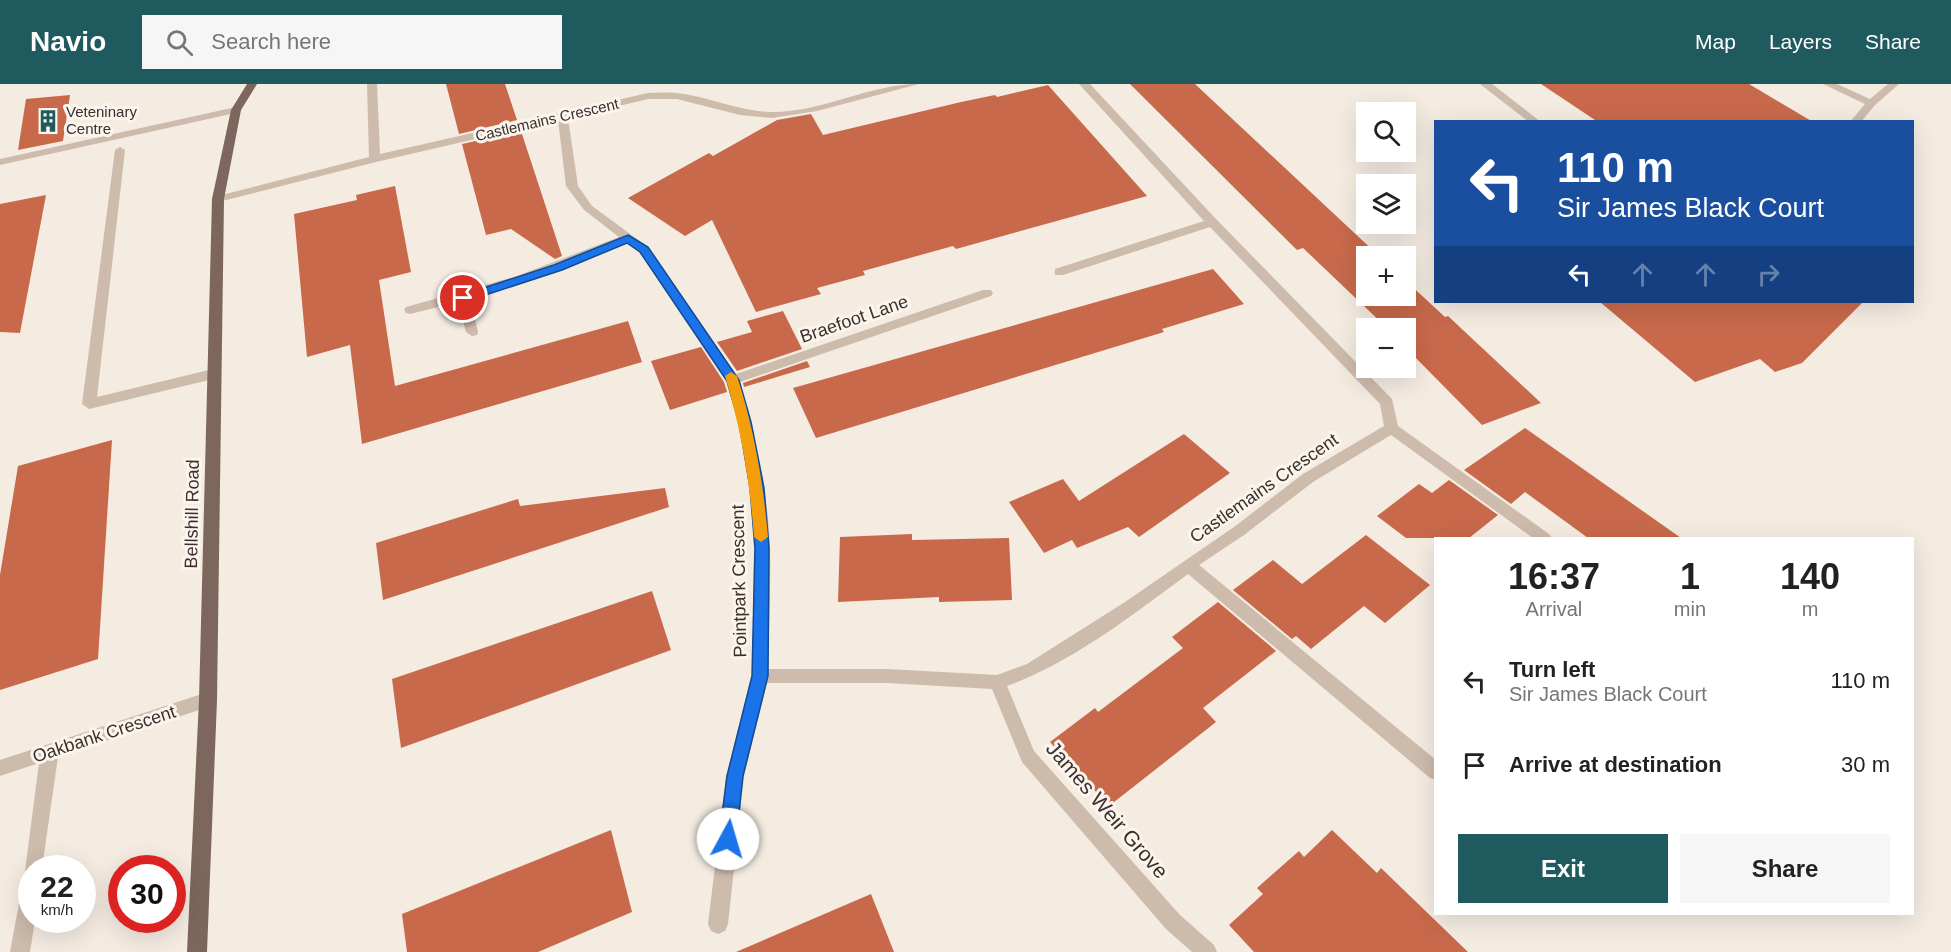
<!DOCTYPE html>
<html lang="en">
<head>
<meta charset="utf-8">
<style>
	:root { --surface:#fff; --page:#f6f6f6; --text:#222; --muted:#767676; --accent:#1f5a5e }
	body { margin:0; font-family:Helvetica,sans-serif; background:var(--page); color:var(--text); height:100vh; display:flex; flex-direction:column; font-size:22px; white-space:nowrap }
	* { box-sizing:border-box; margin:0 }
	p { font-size:20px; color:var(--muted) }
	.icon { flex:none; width:33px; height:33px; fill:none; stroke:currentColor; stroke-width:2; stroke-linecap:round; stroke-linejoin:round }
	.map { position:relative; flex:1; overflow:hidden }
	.panel { position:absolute; left:1434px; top:453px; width:480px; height:378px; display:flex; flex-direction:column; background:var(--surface); border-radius:0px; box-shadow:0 6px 24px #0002 }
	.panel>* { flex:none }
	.top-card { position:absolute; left:1434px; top:36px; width:480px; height:183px; border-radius:0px; box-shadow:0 6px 24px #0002; background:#1a4fa0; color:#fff; overflow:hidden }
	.buttons { position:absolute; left:1356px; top:18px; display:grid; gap:12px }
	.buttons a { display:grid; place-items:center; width:60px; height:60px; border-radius:0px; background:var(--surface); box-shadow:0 6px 24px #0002; font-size:30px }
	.speed { position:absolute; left:18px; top:771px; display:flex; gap:12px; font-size:30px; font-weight:700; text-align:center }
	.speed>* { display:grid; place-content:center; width:78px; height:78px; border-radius:50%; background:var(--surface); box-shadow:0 6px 24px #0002; line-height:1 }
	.speed small { font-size:15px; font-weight:400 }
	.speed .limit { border:9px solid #d22; background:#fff; color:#111 }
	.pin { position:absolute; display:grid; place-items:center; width:51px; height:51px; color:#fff; margin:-26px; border:3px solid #fff; border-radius:50%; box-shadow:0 2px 6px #0007 }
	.me { position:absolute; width:66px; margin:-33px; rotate:6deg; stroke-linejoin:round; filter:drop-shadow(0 0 4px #0008) }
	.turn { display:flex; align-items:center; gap:21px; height:126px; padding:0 24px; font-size:27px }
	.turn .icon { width:78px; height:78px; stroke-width:2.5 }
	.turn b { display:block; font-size:42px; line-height:51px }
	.lanes { display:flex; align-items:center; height:57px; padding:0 24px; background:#0003; justify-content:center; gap:30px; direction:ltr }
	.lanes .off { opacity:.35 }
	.eta { display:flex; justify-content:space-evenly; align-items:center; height:102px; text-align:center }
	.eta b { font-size:36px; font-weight:800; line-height:42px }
	.cta { display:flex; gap:12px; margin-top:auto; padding:12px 24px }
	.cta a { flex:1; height:69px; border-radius:0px; background:var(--accent); color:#fff; font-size:24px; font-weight:800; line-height:69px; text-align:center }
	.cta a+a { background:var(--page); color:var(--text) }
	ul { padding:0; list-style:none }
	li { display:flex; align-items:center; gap:18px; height:84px; padding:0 24px }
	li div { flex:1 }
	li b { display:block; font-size:22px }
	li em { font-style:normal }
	header { display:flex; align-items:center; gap:36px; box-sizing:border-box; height:84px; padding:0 30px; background:var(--accent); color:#fff }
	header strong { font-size:28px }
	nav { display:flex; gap:33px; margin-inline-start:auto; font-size:21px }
	.search { width:420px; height:54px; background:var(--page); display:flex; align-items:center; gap:15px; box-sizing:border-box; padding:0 21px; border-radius:0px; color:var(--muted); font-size:22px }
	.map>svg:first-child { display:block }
	.building { fill:#c8694b }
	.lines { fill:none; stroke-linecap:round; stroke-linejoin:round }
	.minor { fill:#cdbbac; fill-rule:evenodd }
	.major { fill:#7d675c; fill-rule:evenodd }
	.route { fill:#1a73e8; stroke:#114b97; stroke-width:1.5 }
	.slow { fill:#f59e0b }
	.labels { text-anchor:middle; stroke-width:6; stroke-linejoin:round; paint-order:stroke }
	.far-poi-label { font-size:15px; fill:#3b302b; stroke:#fbf5ee; text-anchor:start }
	.far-street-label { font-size:15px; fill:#3b302b; stroke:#fbf5ee }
	.street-label { font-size:18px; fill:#3b302b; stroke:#fbf5ee }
	.near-street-label { font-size:21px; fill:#3b302b; stroke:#fbf5ee }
</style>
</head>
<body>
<header>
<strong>Navio</strong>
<div class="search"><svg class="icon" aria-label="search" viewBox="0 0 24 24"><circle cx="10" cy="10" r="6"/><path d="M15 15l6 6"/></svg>Search here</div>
<nav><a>Map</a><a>Layers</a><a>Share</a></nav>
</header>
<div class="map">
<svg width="1951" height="868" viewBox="0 0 1951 868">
	<rect width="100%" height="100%" fill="#f4ebe1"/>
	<!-- building -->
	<g class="building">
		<path d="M 446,0 L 505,0 L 517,36 L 459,50 Z"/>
		<path d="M 1130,0 L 1195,0 L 1379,172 L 1366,172 L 1366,212 L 1406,212 L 1406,197 L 1445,233 L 1448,232 L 1541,319 L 1482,341 L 1406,264 L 1406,244 L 1387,244 L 1303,164 L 1297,166 Z"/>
		<path d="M 1541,0 L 1749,0 L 1813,38 L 1598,38 Z"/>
		<path d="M 1048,1 L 1147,112 L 956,165 L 953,162 L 863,187 L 865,191 L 817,204 L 821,210 L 756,228 L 712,136 L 685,152 L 628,114 L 709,69 L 713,72 L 777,36 L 811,30 L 823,51 L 961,18 L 995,11 L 997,13 Z"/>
		<path d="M 70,11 L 63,57 L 18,66 L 26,15 Z"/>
		<path d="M 521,47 L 562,172 L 555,175 L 511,145 L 486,151 L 462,60 Z"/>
		<path d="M 395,102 L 411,188 L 379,196 L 395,302 L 628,237 L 642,278 L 362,360 L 350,261 L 307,273 L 294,130 L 357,116 L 356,111 Z"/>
		<path d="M 46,111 L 20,249 L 0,248 L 0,120 Z"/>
		<path d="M 1213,185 L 1244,220 L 1162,245 L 1164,248 L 816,354 L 793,304 Z"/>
		<path d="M 1600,218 L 1863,218 L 1802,279 L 1775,288 L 1760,275 L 1695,298 Z"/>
		<path d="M 783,227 L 802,265 L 737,287 L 717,258 L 752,248 L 747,237 Z"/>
		<path d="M 701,263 L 724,298 L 727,308 L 670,326 L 651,277 Z"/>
		<path d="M 807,277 L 810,283 L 744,303 L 743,299 Z"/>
		<path d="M 1525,344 L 1681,454 L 1588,454 L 1525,408 L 1511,420 L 1464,386 Z"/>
		<path d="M 1184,350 L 1230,389 L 1139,453 L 1128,443 L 1077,464 L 1072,456 L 1044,469 L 1009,418 L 1063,395 L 1079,417 Z"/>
		<path d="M 112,356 L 98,575 L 0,606 L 0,491 L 18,382 Z"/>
		<path d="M 1449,396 L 1498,431 L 1469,454 L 1406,454 L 1377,432 L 1419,400 L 1432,409 Z"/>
		<path d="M 665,404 L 669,423 L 383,516 L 376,459 L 518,415 L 520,422 Z"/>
		<path d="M 912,450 L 912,456 L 1009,454 L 1012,516 L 939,518 L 939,513 L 838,518 L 840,453 Z"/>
		<path d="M 1366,451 L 1430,501 L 1385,539 L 1364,522 L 1311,565 L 1296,552 L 1292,555 L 1233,506 L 1273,476 L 1302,500 Z"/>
		<path d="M 652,507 L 671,566 L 401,664 L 392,595 Z"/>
		<path d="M 1218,518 L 1276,567 L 1203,624 L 1216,638 L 1109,722 L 1050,658 L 1095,624 L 1098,628 L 1183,564 L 1172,553 Z"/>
		<path d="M 611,746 L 632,828 L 538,868 L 407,868 L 402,830 Z"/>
		<path d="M 1332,746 L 1377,789 L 1381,784 L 1468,868 L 1254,868 L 1229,841 L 1263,810 L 1257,804 L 1299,767 L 1304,773 Z"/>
		<path d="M 871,810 L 894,868 L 736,868 Z"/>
	</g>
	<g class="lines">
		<!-- minor -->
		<g class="minor">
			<path d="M 367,0 L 377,0 L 380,70 L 648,9 C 657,9 667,8 676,9 C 708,12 737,27 770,28 C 821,29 869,0 919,0 L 817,27 L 772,34 L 740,31 L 677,15 L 648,15 L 568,34 L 578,102 L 592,122 L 648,163 L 736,290 L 983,206 L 991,206 L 993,209 L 991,212 L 740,298 C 756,352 768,409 770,465 C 771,505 769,545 768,585 L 887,585 L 997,591 L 1027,580 L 1125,518 L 1234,443 L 1303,390 L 1384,342 L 1380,320 L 1210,143 L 1063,191 L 1055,191 L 1055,185 L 1204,137 L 1079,0 L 1090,0 L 1216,135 L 1392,315 L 1398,342 L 1549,450 L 1552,454 L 1533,454 L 1391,351 L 1313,398 L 1244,451 L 1199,481 L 1436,676 L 1436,696 L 1430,694 L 1188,490 C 1132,531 1073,578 1007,602 L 1034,667 L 1180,831 L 1214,861 L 1217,868 L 1192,868 L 1166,845 L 1022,678 L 992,605 L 887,599 L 767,599 L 744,692 L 728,840 L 725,847 L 718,850 L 711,847 L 708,840 L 726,692 L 752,592 L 754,464 L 750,404 L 738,338 L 726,297 L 640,169 L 627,159 L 552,188 L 470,215 L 478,248 L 477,251 L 472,252 L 466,248 L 458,218 L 410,230 L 406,229 L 404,226 L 406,223 L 517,192 L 619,153 L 584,126 L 566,102 L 558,36 L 376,78 L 218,118 L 214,117 L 214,113 L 369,73 Z"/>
			<path d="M 1480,0 L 1492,0 L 1541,38 L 1529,38 Z"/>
			<path d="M 1823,0 L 1837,0 L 1870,15 L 1888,0 L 1899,0 L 1875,21 L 1861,38 L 1850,38 L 1865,20 Z"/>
			<path d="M 236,23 L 240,24 L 240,28 L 0,81 L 0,75 Z"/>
			<path d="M 120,63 L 125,66 L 97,313 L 213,285 L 220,290 L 213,295 L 89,325 L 82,320 L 115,66 Z"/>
			<path d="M 208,608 L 214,611 L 217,616 L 214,621 L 58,673 L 42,784 L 32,784 L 32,836 L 35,836 L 30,868 L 10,868 L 25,787 L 39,679 L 0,692 L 0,676 Z"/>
		</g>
		<!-- major -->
		<path class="major" d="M 247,0 L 257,0 L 241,26 L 224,115 L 217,616 L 207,868 L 187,868 L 199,616 L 212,115 L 231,26 Z"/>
	</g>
	<!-- route -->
	<path class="route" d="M 628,151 L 648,163 L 739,296 L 751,338 L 764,404 L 769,464 L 768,592 L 743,692 L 736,755 L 734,761 L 728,763 L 722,761 L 719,755 L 727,692 L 752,592 L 755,464 L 750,404 L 739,338 L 727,297 L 640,168 L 627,159 L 562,186 L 467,217 L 463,218 L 457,214 L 459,212 L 554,181 Z"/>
	<!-- slow -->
	<path class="slow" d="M 731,288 L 737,292 C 754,345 763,397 768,453 L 761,458 L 754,453 C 750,397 741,345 725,292 Z"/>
	<!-- icons -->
	<defs>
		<g id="building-bare" transform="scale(1.8)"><path d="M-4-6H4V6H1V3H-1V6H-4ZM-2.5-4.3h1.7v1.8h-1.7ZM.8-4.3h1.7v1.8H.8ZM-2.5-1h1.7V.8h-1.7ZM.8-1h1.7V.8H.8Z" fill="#1f5a5e" stroke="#fbf5ee" stroke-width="2.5" paint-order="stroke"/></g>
	</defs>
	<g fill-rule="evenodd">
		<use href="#building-bare" x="48" y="37"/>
	</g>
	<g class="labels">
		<!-- far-poi labels -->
		<g class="far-poi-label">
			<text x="66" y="33">Veteninary<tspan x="66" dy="17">Centre</tspan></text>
		</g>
		<!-- far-street labels -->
		<g class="far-street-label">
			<text transform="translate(547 36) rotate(-13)" y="5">Castlemains Crescent</text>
		</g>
		<!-- street labels -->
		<g class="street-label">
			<text transform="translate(854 235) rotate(-19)" y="6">Braefoot Lane</text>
			<text transform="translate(1264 404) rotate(-35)" y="6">Castlemains Crescent</text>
			<text transform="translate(192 430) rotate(-89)" y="6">Bellshill Road</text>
			<text transform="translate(739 497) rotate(-91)" y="6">Pointpark Crescent</text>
			<text transform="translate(104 650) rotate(-18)" y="6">Oakbank Crescent</text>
		</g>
		<!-- near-street labels -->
		<g class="near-street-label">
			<text transform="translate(1107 726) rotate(49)" y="7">James Weir Grove</text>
		</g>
	</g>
</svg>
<div class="buttons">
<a><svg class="icon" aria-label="search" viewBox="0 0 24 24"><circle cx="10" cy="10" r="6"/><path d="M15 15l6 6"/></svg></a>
<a><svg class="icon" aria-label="layers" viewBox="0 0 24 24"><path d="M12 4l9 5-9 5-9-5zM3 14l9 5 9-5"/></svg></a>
<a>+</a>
<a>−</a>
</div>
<div class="speed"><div>22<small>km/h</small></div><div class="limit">30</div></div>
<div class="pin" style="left:463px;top:214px;background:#d93025"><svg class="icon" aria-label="arrive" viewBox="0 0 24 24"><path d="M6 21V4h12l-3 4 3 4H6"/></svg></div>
<svg class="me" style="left:728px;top:755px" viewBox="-20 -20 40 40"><circle r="19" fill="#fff"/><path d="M0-13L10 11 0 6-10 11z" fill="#1a73e8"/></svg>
<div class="top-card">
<div class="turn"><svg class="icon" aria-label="left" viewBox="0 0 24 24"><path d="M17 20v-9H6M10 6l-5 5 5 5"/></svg><div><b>110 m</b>Sir James Black Court</div></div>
<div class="lanes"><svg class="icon" aria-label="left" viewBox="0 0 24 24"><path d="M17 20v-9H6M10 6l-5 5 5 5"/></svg><svg class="icon off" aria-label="ahead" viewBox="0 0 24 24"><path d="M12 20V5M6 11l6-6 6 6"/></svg><svg class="icon off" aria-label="ahead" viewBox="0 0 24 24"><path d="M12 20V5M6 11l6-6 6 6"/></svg><svg class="icon off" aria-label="right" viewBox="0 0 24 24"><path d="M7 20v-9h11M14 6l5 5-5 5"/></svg></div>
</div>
<section class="panel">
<div class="eta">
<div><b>16:37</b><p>Arrival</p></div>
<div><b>1</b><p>min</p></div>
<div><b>140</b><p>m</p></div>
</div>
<ul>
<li><svg class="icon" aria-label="left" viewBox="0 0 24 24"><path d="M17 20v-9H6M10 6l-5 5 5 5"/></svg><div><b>Turn left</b><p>Sir James Black Court</p></div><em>110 m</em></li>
<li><svg class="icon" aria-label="arrive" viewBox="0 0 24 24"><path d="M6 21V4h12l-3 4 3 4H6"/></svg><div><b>Arrive at destination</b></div><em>30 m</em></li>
</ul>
<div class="cta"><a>Exit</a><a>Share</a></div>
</section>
</div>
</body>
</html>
